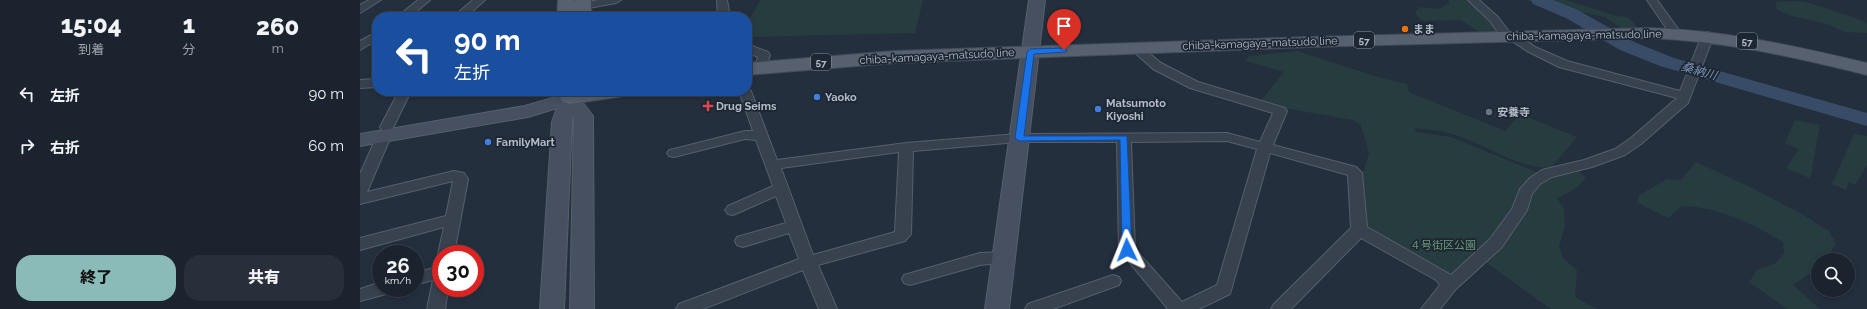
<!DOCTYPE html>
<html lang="ja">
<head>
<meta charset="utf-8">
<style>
	:root { --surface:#1b232e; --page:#282f3a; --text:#f1f3f6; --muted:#a0a4aa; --line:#39404a; --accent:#8bbbb9 }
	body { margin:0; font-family:Raleway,"Noto Sans JP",sans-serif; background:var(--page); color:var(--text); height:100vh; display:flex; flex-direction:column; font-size:15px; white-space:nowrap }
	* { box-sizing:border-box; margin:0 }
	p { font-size:13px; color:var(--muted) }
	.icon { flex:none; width:22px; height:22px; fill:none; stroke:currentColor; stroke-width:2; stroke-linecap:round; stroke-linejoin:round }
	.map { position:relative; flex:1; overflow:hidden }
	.panel { display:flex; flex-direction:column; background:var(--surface); width:360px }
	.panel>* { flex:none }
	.top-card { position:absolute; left:12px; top:12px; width:380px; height:84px; border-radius:16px; box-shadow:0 2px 6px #0003,0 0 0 1px var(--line); background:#1a4fa0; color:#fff; overflow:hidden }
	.fabs { position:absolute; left:1451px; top:253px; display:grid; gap:8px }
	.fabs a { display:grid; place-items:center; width:44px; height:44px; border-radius:50%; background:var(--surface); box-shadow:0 2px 6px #0003,0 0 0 1px var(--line); font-size:20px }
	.speed { position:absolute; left:12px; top:245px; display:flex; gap:8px; font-size:20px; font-weight:700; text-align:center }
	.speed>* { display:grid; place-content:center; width:52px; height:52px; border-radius:50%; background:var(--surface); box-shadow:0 2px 6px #0003,0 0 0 1px var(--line); line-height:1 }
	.speed small { font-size:10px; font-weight:400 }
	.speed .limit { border:6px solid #d22; background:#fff; color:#111 }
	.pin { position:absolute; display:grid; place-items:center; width:34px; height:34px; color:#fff; margin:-41px -17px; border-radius:50% 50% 50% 0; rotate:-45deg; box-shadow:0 0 4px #0007 }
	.pin .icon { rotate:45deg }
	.me { position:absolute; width:44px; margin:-22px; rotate:358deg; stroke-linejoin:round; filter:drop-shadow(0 0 3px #0008) }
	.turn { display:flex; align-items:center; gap:14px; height:84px; padding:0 16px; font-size:18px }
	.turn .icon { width:52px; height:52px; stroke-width:2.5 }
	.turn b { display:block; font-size:28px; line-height:34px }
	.eta { display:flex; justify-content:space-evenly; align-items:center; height:68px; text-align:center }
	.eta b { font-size:24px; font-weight:800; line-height:28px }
	.action { display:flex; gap:8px; margin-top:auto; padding:8px 16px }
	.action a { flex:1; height:46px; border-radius:16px; background:var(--accent); color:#111; font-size:16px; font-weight:800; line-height:46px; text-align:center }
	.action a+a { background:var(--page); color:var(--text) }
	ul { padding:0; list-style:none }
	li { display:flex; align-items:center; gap:12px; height:52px; padding:0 16px }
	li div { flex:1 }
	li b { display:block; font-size:15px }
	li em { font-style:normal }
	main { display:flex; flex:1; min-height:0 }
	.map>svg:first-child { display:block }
	.green { fill:#263c3f }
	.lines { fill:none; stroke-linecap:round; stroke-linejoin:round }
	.river { fill:#394c67; fill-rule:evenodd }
	.street-casing { stroke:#565f6c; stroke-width:2 }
	.secondary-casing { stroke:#565f6c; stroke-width:2 }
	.primary-casing { stroke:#414a57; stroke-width:2 }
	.street { fill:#38414e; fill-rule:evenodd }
	.secondary { fill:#465061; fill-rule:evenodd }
	.primary { fill:#56606e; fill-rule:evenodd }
	.route { fill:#1a73e8; stroke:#114b97 }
	.food-dot { fill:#e8710a; stroke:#1d2633; stroke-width:1.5 }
	.shop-dot { fill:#3f7fe0; stroke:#1d2633; stroke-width:1.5 }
	.health-dot { fill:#e0444e; stroke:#1d2633; stroke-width:1.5 }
	.worship-dot { fill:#6b7280; stroke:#1d2633; stroke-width:1.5 }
	.labels { text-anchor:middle; stroke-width:3.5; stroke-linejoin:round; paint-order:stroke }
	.shield { fill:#1d2633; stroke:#878f9c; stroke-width:1 }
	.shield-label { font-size:10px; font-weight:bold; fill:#b4bcc9 }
	.poi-label { font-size:11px; font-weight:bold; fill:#b4bcc9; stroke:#1d2633; text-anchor:start }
	.street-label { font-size:11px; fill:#b4bcc9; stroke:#1d2633 }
	.park-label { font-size:11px; fill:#6b9a76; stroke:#1d2633 }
	.water-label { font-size:12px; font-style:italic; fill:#7c92b1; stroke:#1d2633 }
</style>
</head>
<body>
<main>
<section class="panel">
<div class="eta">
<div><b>15:04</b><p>到着</p></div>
<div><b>1</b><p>分</p></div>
<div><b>260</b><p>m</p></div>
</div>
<ul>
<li><svg class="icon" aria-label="left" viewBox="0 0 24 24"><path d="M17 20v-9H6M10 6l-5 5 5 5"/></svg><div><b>左折</b></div><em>90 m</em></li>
<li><svg class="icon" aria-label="right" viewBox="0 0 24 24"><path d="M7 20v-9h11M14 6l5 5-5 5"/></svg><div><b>右折</b></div><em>60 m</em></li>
</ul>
<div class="action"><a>終了</a><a>共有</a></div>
</section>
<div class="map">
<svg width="1507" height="309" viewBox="0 0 1507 309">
	<rect width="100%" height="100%" fill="#242f3e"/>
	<!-- green -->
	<g class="green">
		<path d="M 400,0 L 563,0 L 555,33 L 387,37 L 387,24 Z"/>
		<path d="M 1088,0 L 1110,0 L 1132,20 L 1138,31 L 1119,32 L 1101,20 L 1066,21 L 1061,20 L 1055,13 L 1059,7 L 1080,9 L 1085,5 L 1090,4 Z"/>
		<path d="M 1166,0 L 1206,0 L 1256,16 L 1268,17 L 1277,27 L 1261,28 L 1245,17 L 1221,12 L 1203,14 Z"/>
		<path d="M 1436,1 L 1450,3 L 1501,20 L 1507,24 L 1507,33 L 1484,32 L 1467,24 L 1428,15 L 1417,9 L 1415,2 Z"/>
		<path d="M 937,51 L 1018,77 L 1047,84 L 1049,92 L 1145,131 L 1160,114 L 1217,137 L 1191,168 C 1155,168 1126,144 1092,134 C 1081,130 1067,130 1055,128 L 1056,132 L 1091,137 L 1179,173 L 1158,210 L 1094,278 L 1006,227 L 1003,173 L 1009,153 L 1001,125 L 993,120 L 918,107 L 900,102 L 924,72 L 886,61 L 889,56 Z"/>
		<path d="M 1435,120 L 1460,125 L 1451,175 L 1449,178 L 1426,168 L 1439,149 L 1425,143 Z"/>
		<path d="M 1494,134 L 1507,136 L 1507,165 L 1495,185 L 1489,182 L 1486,190 L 1472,184 Z"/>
		<path d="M 1336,162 L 1390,187 L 1440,213 L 1469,231 L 1476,244 L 1465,260 L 1458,260 L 1458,268 L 1433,285 L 1460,309 L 1427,309 L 1389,282 L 1397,270 L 1416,263 L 1424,253 L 1423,242 C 1391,223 1359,207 1322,206 L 1308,218 L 1278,203 L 1278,196 L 1307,179 L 1321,180 Z"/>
		<path d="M 1208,171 L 1219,171 L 1226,178 L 1215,189 L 1197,198 L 1204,209 L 1205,226 L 1199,247 L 1203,258 L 1217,270 L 1215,297 L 1237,309 L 1191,309 L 1124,261 L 1168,194 L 1187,175 Z"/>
	</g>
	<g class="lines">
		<!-- river -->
		<path class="river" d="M 1171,0 L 1193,0 L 1218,10 L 1274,42 L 1314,58 L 1507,113 L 1507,126 L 1300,66 L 1260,50 L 1206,18 L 1173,4 Z"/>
		<!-- street casing -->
		<g class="street-casing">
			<g id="street">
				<path d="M 9,0 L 21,0 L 0,13 L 0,5 Z"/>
				<path d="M 58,0 L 70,0 L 50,17 L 37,17 Z"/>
				<path d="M 113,0 L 125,0 L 106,17 L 93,17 Z"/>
				<path d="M 238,0 L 261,0 L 256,3 L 223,9 L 218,6 L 219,4 Z"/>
				<path d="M 357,0 L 367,0 L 370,17 L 358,17 Z"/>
				<path d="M 1108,0 L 1119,0 L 1138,17 L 1150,33 L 1157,34 L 1175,47 L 1207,61 L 1320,91 L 1342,35 L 1348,32 L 1354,35 L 1328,103 L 1281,144 L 1265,155 L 1232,167 L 1192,177 L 1180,184 L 1172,194 L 1167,210 L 1142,247 L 1096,289 L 1080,309 L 1061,309 L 1080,285 L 1076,280 L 1001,238 L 931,309 L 911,309 L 914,304 L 991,228 L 988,175 L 910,153 L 870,294 L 839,309 L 808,309 L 759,250 L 757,142 L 659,142 L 553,151 L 551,234 L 545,241 L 458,265 L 477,309 L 459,309 L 443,270 L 343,309 L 316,309 L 319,304 L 439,259 L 429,233 L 383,247 L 377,245 L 375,241 L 377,237 L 426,223 L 416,196 L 373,215 L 368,214 L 365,210 L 368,206 L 413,186 L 396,140 L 385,139 L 314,157 L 309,156 L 307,153 L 309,150 L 314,149 L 385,131 L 393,131 L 379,91 L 387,91 L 387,88 L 391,91 L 417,160 L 546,143 L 659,134 L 867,133 L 900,142 L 913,113 L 830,88 L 793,69 L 771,49 L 769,47 L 775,43 L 779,45 L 801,63 L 838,82 L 925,108 L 927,111 L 913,145 L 996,167 L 1002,173 L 1007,227 L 1091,275 L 1130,239 L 1152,209 L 1160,189 L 1170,178 L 1182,170 L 1224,160 L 1255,149 L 1271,138 L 1317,98 L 1199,67 L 1167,51 L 1149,39 L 1142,38 L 1130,21 ZM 867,141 L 897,149 L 857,285 L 822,302 L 775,249 L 771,142 ZM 539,152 L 535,232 L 453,255 L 421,168 Z"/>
				<path d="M 1287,0 L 1297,0 L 1321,33 L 1319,35 L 1311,35 Z"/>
				<path d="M 17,32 L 17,40 L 0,50 L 0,41 Z"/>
				<path d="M 387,44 L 408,52 L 410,55 L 405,71 L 397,71 L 395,68 L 398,57 L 387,52 Z"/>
				<path d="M 17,79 L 17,87 L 0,88 L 0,80 Z"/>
				<path d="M 39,91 L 51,91 L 32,130 L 22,130 L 20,127 Z"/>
				<path d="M 24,132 L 29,133 L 31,136 L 7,192 L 94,171 L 104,173 L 108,179 L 94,254 L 81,254 L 81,258 L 78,254 L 84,227 L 0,250 L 0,238 L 86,216 L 93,181 L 0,204 L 0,174 L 17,136 L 19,133 Z"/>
				<path d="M 644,252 L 650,254 L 652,258 L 650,262 L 620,265 L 550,285 L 544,283 L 542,279 L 544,275 L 620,253 Z"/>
				<path d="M 81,266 L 81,288 L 88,288 L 85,309 L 67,309 L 73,280 L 55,285 L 55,273 Z"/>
				<path d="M 753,275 L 759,277 L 761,281 L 759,285 L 693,309 L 665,309 L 668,304 Z"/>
				<path d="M 21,282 L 21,288 L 32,288 L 30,293 L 0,301 L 0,289 Z"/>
			</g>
		</g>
		<!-- secondary casing -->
		<g class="secondary-casing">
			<g id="secondary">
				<path d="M 669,0 L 685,0 L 649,309 L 625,309 Z"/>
				<path d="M 210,93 L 216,94 L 233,116 L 234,309 L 210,309 L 214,115 L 212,122 L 204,309 L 180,309 L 192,122 L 197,108 L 168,117 L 0,146 L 0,134 L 165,106 Z"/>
			</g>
		</g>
		<!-- primary casing -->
		<g class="primary-casing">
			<g id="primary">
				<path d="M 198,0 L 214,0 L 214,2 L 215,0 L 231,0 L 231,17 L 197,17 Z"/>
				<path d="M 1289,28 C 1364,30 1435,46 1507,63 L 1507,75 C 1435,57 1364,41 1289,38 L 950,47 L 535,63 L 387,75 L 387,63 L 535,51 L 950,37 Z"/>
				<path d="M 217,91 L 268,91 L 265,95 L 258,97 L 210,104 L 203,102 L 200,98 L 203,94 Z"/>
			</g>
		</g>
		<!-- street -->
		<use href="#street" class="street"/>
		<!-- secondary -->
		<use href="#secondary" class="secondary"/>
		<!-- primary -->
		<use href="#primary" class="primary"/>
	</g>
	<!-- route -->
	<path class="route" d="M 704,48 L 707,50 L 706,52 L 674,54 L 664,136 L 767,136 L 772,250 L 771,253 L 764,253 L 762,250 L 760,140 L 659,141 L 655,138 L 667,52 L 670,49 Z"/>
	<!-- markers -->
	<circle class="food-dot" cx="1045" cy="29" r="4"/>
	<g class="shop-dot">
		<circle cx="457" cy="97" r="4"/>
		<circle cx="738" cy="109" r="4"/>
		<circle cx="128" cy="142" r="4"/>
	</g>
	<path class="health-dot" d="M346 100h4v4h4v4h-4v4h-4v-4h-4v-4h4z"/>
	<circle class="worship-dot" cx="1129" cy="112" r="4"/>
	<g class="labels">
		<!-- shield labels -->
		<g class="shield">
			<rect x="994" y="32" width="20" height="16" rx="3"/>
			<rect x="1377" y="33" width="20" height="16" rx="3"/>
			<rect x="451" y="54" width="20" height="16" rx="3"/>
		</g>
		<g class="shield-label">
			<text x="1004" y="44">57</text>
			<text x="1387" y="45">57</text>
			<text x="461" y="66">57</text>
		</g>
		<!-- poi labels -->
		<g class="poi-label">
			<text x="1053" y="33">まま</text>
			<text x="465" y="101">Yaoko</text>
			<text x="746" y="107">Matsumoto<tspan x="746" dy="13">Kiyoshi</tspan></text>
			<text x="356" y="110">Drug Seims</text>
			<text x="1137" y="116">安養寺</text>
			<text x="136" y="146">FamilyMart</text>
		</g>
		<!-- street labels -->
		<g class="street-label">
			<text transform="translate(1224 35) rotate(-1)" y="4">chiba-kamagaya-matsudo line</text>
			<text transform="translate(900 43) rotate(-2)" y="4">chiba-kamagaya-matsudo line</text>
			<text transform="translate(577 56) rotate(-3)" y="4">chiba-kamagaya-matsudo line</text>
		</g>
		<!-- park labels -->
		<g class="park-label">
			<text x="1083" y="249">４号街区公園</text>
		</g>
		<!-- water labels -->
		<g class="water-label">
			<text transform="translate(1339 71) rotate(16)" y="4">桑納川</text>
		</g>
	</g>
</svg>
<div class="fabs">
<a><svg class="icon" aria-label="search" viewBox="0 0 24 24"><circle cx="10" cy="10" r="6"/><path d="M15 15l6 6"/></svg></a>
</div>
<div class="speed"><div>26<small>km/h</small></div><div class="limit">30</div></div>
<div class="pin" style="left:704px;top:50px;background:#d93025"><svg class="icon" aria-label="arrive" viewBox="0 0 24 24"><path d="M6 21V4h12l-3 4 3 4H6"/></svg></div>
<svg class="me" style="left:767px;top:250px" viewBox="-20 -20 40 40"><path d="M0-17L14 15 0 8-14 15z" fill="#1a73e8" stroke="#fff" stroke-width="4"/></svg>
<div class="top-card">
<div class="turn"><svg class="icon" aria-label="left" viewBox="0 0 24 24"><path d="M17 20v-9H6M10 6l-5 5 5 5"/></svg><div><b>90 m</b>左折</div></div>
</div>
</div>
</main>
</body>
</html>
